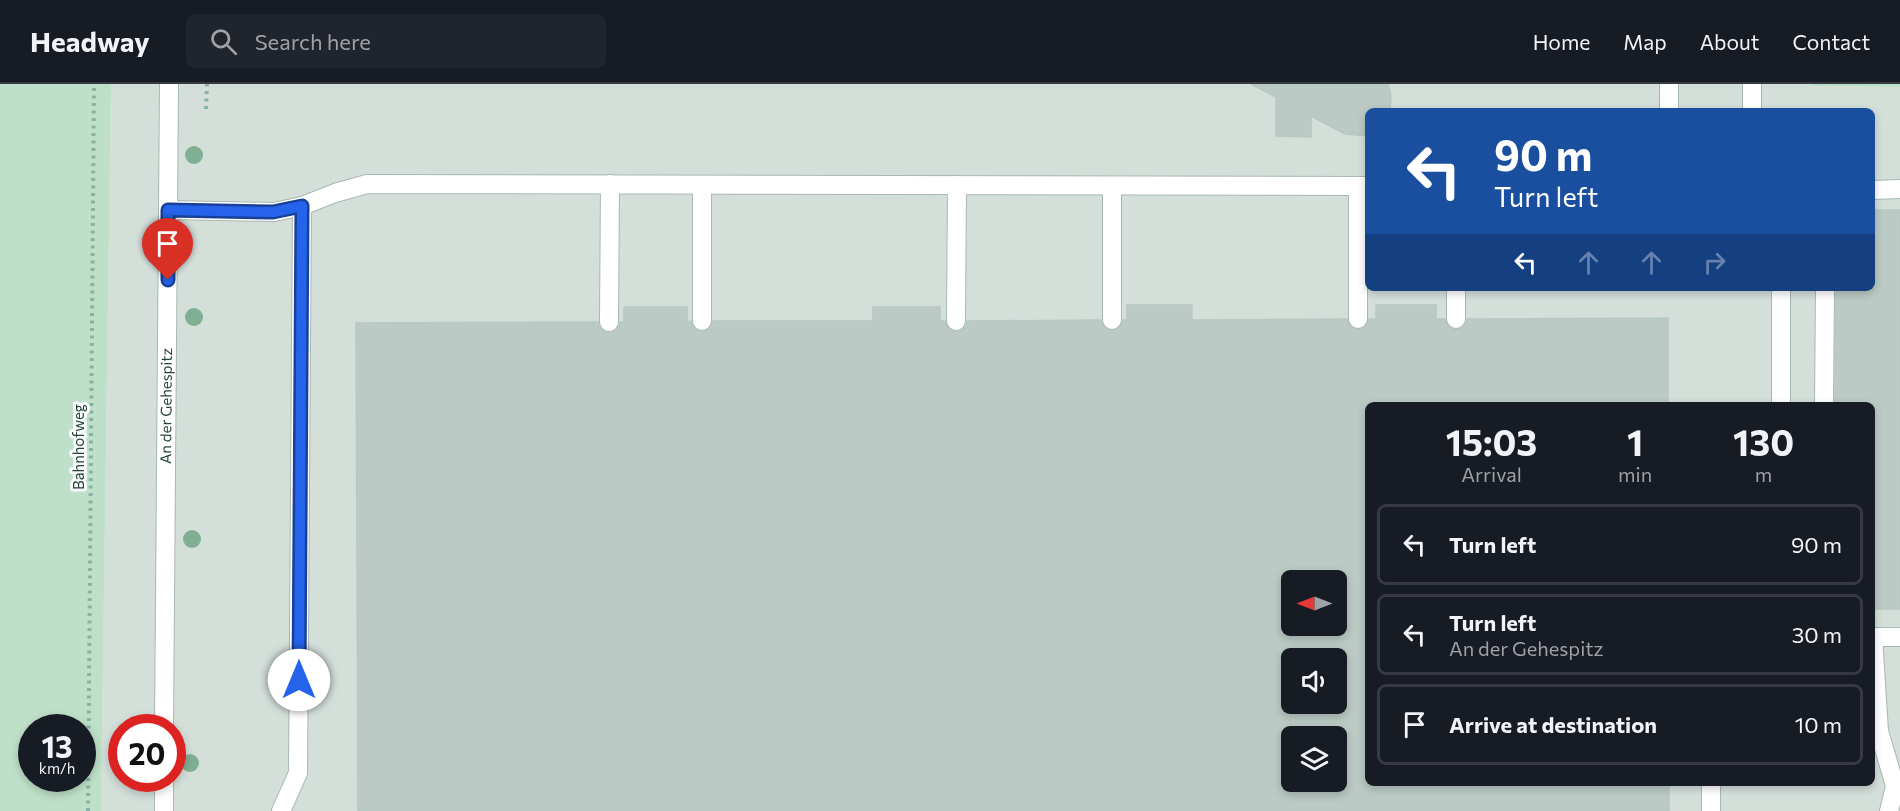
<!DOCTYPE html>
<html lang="en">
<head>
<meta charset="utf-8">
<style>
	:root { --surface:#171b24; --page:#20242c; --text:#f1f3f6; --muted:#9ea1a6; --line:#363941 }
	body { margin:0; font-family:Commissioner,sans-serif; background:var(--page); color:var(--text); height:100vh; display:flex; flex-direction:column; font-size:22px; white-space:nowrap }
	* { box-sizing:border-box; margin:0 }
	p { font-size:20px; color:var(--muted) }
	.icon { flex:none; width:33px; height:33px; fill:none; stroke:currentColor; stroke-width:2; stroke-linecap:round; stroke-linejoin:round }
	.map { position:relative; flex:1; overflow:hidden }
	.details { position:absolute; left:1365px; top:318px; width:510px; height:384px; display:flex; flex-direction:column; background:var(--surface); border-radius:9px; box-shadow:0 3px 9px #0003 }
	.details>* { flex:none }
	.hud { position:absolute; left:1365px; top:24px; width:510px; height:183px; border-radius:9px; box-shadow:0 3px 9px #0003; background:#1a4fa0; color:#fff; overflow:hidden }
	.needle { width:39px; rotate:270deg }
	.fabs { position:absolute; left:1281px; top:486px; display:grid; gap:12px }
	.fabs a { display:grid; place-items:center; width:66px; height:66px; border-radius:9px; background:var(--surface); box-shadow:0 3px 9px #0003; font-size:30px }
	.speed { position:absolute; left:18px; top:630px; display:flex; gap:12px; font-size:30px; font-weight:700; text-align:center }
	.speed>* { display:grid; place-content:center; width:78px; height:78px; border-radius:50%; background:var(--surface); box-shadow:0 3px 9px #0003; line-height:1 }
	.speed small { font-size:15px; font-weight:400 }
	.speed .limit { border:9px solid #d22; background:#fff; color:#111 }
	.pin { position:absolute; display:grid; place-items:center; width:51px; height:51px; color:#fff; margin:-62px -26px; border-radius:50% 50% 50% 0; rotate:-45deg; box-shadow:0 0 6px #0007 }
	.pin .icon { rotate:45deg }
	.me { position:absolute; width:66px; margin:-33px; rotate:0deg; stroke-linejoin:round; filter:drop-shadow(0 0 4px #0008) }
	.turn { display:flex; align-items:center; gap:21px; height:126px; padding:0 30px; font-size:27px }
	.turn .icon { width:78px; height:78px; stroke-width:2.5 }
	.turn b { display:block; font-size:42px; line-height:51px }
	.lanes { display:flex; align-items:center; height:57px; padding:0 30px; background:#0003; justify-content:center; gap:30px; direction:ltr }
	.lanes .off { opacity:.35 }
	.eta { display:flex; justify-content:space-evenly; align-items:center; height:102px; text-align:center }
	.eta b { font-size:36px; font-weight:700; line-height:42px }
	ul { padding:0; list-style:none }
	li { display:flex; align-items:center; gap:18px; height:81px; margin:0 12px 9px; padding:0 18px; border:3px solid var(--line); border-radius:9px }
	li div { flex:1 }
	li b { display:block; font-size:22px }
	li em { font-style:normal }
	header { display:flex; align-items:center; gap:36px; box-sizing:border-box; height:84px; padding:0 30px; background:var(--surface); border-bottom:2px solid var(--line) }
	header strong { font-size:28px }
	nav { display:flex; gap:33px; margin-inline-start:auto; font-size:21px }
	.search { width:420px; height:54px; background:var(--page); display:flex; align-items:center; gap:15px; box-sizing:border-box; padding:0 21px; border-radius:9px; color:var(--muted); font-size:22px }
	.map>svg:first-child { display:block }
	.built { fill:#d4dfda; fill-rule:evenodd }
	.green { fill:#bfe0c8; fill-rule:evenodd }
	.building { fill:#bbcac4; stroke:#b8c9c2; stroke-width:1.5; fill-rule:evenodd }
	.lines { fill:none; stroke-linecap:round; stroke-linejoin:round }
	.minor-casing { stroke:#a8b8b2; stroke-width:20 }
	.path { stroke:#86b3a5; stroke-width:4; stroke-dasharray:3 4.5; stroke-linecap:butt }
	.minor { stroke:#fff; stroke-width:18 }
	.tree { fill:#80af93 }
	.route-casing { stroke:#184099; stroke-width:15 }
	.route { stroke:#2563eb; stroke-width:10 }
	.labels { text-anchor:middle; stroke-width:6; stroke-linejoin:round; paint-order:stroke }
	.street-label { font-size:15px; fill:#24423a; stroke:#f7fbf9 }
</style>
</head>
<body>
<header>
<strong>Headway</strong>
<div class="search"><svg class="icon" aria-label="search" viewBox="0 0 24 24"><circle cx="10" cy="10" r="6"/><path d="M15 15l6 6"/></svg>Search here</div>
<nav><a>Home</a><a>Map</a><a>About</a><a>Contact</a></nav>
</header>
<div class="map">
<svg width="1900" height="727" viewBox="0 0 1900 727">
	<rect width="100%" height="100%" fill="#e6efeb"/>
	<!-- built -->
	<path class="built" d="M 111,0 L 1811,0 L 1811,2 L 1900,3 L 1900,727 L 101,727 ZM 1368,27 L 1872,27 L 1872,204 L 1368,204 ZM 1368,321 L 1872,321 L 1872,699 L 1368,699 ZM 1292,496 L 1336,496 L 1336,542 L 1292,542 ZM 1292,574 L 1336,574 L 1336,620 L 1292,620 ZM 122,644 L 172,644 L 172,694 L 122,694 ZM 1292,652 L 1336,652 L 1336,698 L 1292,698 Z"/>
	<!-- green -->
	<g class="green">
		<path d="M 0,0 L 111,0 L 101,727 L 0,727 ZM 32,644 L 82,644 L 82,694 L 32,694 Z"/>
		<path d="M 1811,0 L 1900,0 L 1900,3 L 1811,2 Z"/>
	</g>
	<!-- building -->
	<g class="building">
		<path d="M 1251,0 L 1388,0 L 1391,12 L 1390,27 L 1368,27 L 1368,52 L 1345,50 L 1311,32 L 1311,53 L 1276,52 L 1276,13 Z"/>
		<path d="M 1872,126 L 1900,126 L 1900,525 L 1872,525 L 1872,321 L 1835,321 L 1836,204 L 1872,204 Z"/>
		<path d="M 1127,221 L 1192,221 L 1192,236 L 1347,235 L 1349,241 L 1357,246 L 1364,244 L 1369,235 L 1376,235 L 1376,221 L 1436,221 L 1436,235 L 1445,235 L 1447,241 L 1455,246 L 1462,244 L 1466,240 L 1467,235 L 1668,234 L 1668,321 L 1368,321 L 1368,699 L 1669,699 L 1669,727 L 358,727 L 356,239 L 598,238 L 599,243 L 603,247 L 609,249 L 615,247 L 619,243 L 620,238 L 624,238 L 624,223 L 687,223 L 687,238 L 691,237 L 696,246 L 703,248 L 711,243 L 713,237 L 873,237 L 873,223 L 940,223 L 940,237 L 945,237 L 947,243 L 955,248 L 962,246 L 966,242 L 967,237 L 1101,236 L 1106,245 L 1113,247 L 1121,242 L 1123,236 L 1127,236 ZM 1292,496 L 1336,496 L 1336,542 L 1292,542 ZM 1292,574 L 1336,574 L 1336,620 L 1292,620 ZM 1292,652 L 1336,652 L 1336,698 L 1292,698 Z"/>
	</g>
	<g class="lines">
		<!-- minor casing -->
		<g class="minor-casing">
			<g id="minor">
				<path d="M 1669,0 L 1669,27"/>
				<path d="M 1752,0 L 1752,27"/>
				<path d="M 702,101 L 702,237"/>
				<path d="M 1112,102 L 1112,236"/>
				<path d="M 1358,102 L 1358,235"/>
				<path d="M 1872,106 L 1900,105"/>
				<path d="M 168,126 L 274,128 L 302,122 L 335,109 L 367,100 L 1368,102"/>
				<path d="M 1781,204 L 1781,321"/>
				<path d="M 1456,235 L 1456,204"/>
				<path d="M 956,237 L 957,101"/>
				<path d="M 609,238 L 610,100"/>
				<path d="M 1824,321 L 1825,204"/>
				<path d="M 1872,553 L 1900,553"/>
				<path d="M 1873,553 L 1879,647 L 1895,702 L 1889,727"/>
				<path id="s1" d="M 164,644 L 169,0"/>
				<path d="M 164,727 L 164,694"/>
				<path d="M 281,727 L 298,689 L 302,122"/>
				<path d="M 1711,727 L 1711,699"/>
			</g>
		</g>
		<!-- path -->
		<g class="path">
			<path d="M 206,25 L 207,0"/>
			<path d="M 88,727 L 94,0"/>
		</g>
		<!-- minor -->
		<use href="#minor" class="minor"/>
	</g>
	<!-- trees -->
	<g class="tree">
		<circle cx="194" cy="71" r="9"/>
		<circle cx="194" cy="233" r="9"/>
		<circle cx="192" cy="455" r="9"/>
		<circle cx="190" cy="679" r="9"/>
	</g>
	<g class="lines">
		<!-- route casing -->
		<g class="route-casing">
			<path id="route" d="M 168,196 L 168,126 L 273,128 L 302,122 L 299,596"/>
		</g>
		<!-- route -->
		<use href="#route" class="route"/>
	</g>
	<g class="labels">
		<!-- street labels -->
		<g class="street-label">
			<text dy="5" stroke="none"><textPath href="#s1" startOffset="322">An der Gehespitz</textPath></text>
			<text transform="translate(79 363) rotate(-90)" y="5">Bahnhofweg</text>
		</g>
	</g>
</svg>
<div class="fabs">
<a><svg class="needle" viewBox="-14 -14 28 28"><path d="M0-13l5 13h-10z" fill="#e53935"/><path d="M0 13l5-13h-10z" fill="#9ea1a6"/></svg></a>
<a><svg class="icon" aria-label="sound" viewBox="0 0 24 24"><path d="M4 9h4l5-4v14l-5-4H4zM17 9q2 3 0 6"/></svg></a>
<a><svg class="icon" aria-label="layers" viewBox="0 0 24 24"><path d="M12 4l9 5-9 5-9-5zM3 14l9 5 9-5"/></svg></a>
</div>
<div class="speed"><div>13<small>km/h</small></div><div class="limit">20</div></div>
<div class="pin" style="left:168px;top:196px;background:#d93025"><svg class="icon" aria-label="arrive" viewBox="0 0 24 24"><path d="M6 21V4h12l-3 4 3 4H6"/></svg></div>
<svg class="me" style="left:299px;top:596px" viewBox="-20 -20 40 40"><circle r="19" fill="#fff"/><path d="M0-13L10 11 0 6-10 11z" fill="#2563eb"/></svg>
<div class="hud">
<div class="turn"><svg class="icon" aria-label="left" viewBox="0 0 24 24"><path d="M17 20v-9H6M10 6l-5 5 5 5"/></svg><div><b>90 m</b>Turn left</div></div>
<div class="lanes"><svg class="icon" aria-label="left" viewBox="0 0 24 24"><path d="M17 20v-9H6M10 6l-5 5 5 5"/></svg><svg class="icon off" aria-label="ahead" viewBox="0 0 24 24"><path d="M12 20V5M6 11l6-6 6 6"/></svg><svg class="icon off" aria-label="ahead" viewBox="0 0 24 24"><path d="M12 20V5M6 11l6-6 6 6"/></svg><svg class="icon off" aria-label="right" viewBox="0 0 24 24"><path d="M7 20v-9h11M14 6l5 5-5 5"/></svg></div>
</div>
<section class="details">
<div class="eta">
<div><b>15:03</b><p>Arrival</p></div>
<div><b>1</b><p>min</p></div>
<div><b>130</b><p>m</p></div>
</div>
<ul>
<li><svg class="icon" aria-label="left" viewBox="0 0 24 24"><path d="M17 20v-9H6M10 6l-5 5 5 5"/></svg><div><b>Turn left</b></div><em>90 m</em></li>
<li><svg class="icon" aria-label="left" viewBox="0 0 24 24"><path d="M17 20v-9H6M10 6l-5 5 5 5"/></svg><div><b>Turn left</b><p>An der Gehespitz</p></div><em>30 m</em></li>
<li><svg class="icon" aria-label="arrive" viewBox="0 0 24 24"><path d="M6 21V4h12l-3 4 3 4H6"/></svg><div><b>Arrive at destination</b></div><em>10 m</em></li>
</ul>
</section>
</div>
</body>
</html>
